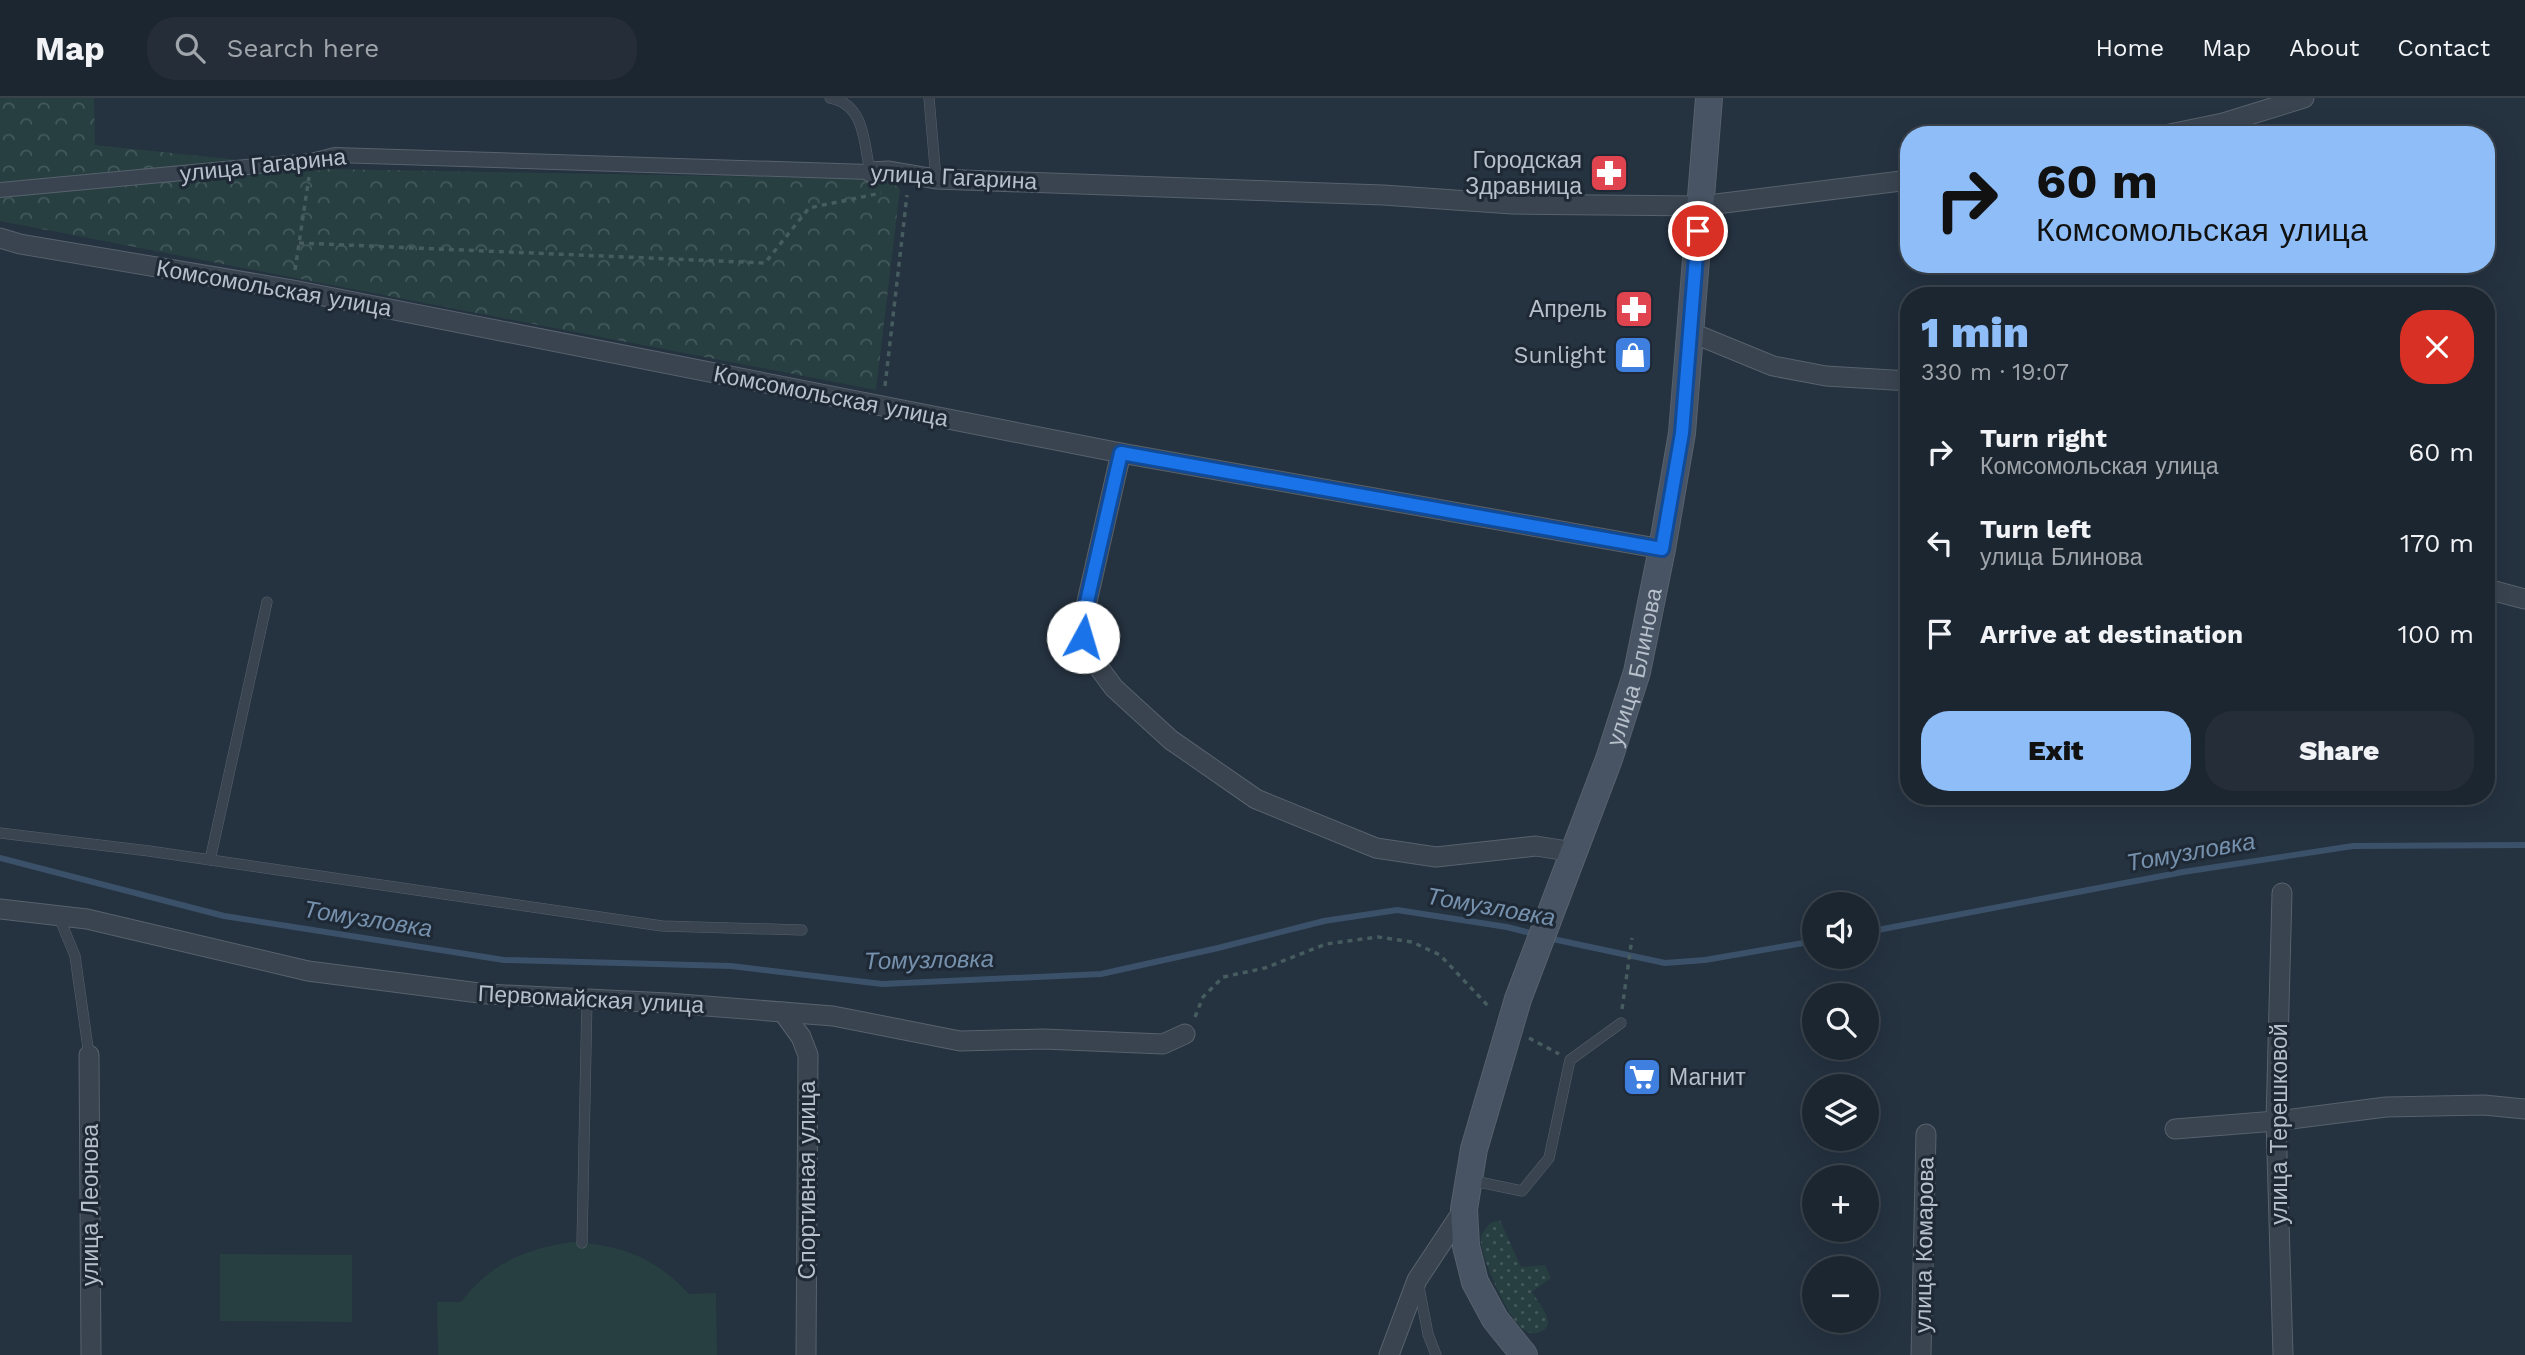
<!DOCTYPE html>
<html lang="en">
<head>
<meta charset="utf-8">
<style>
	:root { --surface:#1c2630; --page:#252e38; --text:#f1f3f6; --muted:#a0a5ab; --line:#3a434c; --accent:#8ebdf7 }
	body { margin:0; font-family:"Work Sans",sans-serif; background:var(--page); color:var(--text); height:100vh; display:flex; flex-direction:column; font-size:26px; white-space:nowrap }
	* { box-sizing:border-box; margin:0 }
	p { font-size:23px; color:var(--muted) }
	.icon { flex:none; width:38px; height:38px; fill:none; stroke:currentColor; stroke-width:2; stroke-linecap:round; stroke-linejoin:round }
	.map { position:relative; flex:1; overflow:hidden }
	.side { position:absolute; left:1900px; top:189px; width:595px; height:518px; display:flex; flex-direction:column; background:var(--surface); border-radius:28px; box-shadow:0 7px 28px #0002,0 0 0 2px var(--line) }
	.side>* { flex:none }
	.banner { position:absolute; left:1900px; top:28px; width:595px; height:147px; border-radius:28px; box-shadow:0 7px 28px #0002,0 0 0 2px var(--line); background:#8ebdf7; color:#111; overflow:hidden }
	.fabs { position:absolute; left:1802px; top:794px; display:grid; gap:14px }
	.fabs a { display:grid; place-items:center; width:77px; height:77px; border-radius:50%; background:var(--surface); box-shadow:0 7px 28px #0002,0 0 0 2px var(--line); font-size:35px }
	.pin { position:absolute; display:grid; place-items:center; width:60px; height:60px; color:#fff; margin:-30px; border:4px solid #fff; border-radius:50%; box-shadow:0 2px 7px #0007 }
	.me { position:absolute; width:77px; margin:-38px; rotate:6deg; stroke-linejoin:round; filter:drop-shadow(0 0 5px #0008) }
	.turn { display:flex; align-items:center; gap:24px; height:147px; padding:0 21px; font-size:32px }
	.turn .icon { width:91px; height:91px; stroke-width:2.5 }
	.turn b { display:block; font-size:49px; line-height:60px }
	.round { display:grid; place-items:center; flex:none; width:74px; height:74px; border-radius:28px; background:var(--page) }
	.overview { display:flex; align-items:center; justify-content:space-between; height:119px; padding:0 21px }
	h1 { font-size:42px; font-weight:800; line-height:52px; color:var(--accent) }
	.action { display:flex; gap:14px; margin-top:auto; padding:14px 21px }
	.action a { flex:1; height:80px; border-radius:28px; background:var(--accent); color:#111; font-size:28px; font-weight:800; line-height:80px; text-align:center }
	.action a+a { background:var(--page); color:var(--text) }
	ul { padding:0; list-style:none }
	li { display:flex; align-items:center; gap:21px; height:91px; padding:0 21px }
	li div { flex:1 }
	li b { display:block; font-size:26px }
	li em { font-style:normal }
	header { display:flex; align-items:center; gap:42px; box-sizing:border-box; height:98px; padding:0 35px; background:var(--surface); border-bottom:2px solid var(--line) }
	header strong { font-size:33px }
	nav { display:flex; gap:38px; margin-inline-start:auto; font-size:24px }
	.search { width:490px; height:63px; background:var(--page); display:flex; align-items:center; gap:18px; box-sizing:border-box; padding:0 24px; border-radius:28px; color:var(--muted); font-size:26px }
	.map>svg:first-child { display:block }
	.grass { fill:url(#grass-dots) }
	.park { fill:url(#park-crowns) }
	.pitch { fill:#273f41 }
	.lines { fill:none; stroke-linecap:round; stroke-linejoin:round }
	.stream { stroke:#3b5169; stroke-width:6 }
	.service-casing { stroke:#57626d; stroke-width:11 }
	.pedestrian-casing { stroke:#57626d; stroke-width:16 }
	.minor-casing { stroke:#57626d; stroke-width:21 }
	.secondary-casing { stroke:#57626d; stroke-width:28 }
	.path { stroke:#465c5e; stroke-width:3.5; stroke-dasharray:5 5; stroke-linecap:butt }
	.service { stroke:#3a4450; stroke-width:10 }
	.pedestrian { stroke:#3a4450; stroke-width:14 }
	.minor { stroke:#3a4450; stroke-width:19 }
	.secondary { stroke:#485363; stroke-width:26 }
	.route-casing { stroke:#114b97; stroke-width:18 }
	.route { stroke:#1a73e8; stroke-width:12 }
	.labels { text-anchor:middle; stroke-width:6; stroke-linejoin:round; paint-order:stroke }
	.poi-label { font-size:23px; fill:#b6bfca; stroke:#1e2935; text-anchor:end }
	.street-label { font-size:23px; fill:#b6bfca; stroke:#1e2935 }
	.water-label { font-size:24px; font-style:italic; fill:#7691ad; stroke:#1e2935 }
</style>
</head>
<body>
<header>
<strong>Map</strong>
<div class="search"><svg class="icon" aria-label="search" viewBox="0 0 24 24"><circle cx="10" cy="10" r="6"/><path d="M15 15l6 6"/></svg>Search here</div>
<nav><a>Home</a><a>Map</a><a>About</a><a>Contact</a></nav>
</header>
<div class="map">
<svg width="2525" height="1257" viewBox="0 0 2525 1257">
	<defs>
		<pattern id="grass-dots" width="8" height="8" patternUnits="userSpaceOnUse" patternTransform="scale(1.75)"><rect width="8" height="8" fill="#273f41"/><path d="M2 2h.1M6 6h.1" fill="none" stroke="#44595b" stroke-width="1.8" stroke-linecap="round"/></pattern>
		<pattern id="park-crowns" width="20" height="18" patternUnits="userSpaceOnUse" patternTransform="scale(1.75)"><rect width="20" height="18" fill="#273f41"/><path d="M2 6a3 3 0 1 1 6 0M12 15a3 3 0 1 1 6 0" fill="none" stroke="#44595b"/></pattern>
	</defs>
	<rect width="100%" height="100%" fill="#253240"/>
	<!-- grass -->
	<path class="grass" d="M 1500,1122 L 1521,1169 L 1545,1167 L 1551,1180 L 1532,1194 C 1539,1206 1559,1227 1540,1234 C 1534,1236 1529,1236 1524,1232 C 1510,1224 1478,1155 1481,1139 C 1482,1134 1487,1129 1490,1125 Z"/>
	<!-- park -->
	<path class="park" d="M 0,0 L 94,0 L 95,47 L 326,71 L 888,81 L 900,91 L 876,292 L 0,123 Z"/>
	<!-- pitch -->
	<g class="pitch">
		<path d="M 572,1144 C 621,1147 655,1159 689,1196 L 716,1195 L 717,1257 L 438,1257 L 437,1204 L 461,1204 C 491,1165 525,1151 572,1144 Z"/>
		<path d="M 220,1156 L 352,1157 L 352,1224 L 220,1223 Z"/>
	</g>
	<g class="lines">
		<!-- stream -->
		<g class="stream">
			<path d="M 0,760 L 224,818 L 504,862 L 731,868 L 882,886 L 1101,876 L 1218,850 L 1324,823 L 1397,812 L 1507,829 L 1534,836"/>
			<path d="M 1867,834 L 2183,774 L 2353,748 L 2525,747"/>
			<path d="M 1548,840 L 1665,865 L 1705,862 L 1815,843"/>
		</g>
		<!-- service casing -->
		<g class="service-casing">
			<g id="service">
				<path d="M 830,0 C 865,6 864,45 870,74"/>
				<path d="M 929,0 L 936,81"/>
				<path d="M 0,735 L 149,753 L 662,828 L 802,832"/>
				<path d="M 210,762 L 267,504"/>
				<path d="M 59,819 L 75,858 L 89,957"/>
				<path d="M 1469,1082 L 1522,1093 L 1549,1060 L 1570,962 L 1621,925"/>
				<path d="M 582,1145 L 587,901"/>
				<path d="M 1419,1189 L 1428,1236 L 1436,1257"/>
			</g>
		</g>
		<!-- pedestrian casing -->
		<g class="pedestrian-casing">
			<path id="pedestrian" d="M 0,92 L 311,63 L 335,57 L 870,74"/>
		</g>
		<!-- minor casing -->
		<g class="minor-casing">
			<g id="minor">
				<path d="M 2165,37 L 2223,25 L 2304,0"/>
				<path d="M 870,74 L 889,73 L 936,81 L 1383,97 L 1512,106 L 1700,108 L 1909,82"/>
				<path d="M 0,140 L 20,146 L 293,192 L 1121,355 L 1662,451"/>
				<path d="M 1690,234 L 1773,268 L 1826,278 L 1909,283"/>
				<path d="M 1121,355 L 1086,508 L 1083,539 L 1091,559 L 1114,590 L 1171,642 L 1256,701 L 1376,750 L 1436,759 L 1536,748 L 1574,754"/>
				<path d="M 2487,491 L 2525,501"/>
				<path d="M 2282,795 L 2276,1023 L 2283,1257"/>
				<path d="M 0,811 L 87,821 L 308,873 L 487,896 L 668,905 L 833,918 L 960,943 L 1043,941 L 1163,946 L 1185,936"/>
				<path d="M 783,914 L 801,939 L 808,957 L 806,1257"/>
				<path d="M 89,957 L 91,1257"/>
				<path d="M 2175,1031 L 2276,1023 L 2386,1009 L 2484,1007 L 2525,1011"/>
				<path d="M 1389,1257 L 1417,1182 L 1464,1111"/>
				<path d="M 1921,1257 L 1926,1036"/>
			</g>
		</g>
		<!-- secondary casing -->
		<g class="secondary-casing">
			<g id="secondary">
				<path id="s1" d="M 1524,1257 L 1495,1221 L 1475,1184 L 1466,1148 L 1464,1111 L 1474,1051 L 1518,901 L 1609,661 L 1637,574 L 1662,451 L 1682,335 L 1709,0"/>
			</g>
		</g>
		<!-- path -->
		<g class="path">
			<path d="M 299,145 L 765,165 L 809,110 L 881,95"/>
			<path d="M 295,172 L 309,79"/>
			<path d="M 885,288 L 907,97"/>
			<path d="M 1622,911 L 1632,840"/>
			<path d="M 1195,919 L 1203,899 L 1223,879 L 1265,870 L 1326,846 L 1378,839 L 1412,844 L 1440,857 L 1490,910"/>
			<path d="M 1529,940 L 1559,956"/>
		</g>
		<!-- service -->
		<use href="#service" class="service"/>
		<!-- pedestrian -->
		<use href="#pedestrian" class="pedestrian"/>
		<!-- minor -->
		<use href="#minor" class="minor"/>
		<!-- secondary -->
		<use href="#secondary" class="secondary"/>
	</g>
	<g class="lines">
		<!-- route casing -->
		<g class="route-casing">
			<path id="route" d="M 1083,539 L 1086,508 L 1121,355 L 1662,451 L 1682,335 L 1698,133"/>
		</g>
		<!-- route -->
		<use href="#route" class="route"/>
	</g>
	<!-- icons -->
	<defs>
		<g id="pharmacy-square" transform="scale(2.0125)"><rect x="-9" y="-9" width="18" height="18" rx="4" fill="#e0444e" stroke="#1e2935"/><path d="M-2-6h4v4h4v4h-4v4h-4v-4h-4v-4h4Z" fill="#fff"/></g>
		<g id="shop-square" transform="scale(2.0125)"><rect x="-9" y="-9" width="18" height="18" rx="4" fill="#3f7fe0" stroke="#1e2935"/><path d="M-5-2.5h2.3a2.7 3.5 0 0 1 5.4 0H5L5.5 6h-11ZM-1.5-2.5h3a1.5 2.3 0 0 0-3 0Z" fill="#fff"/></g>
		<g id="supermarket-square" transform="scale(2.0125)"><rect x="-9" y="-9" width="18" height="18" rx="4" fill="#3f7fe0" stroke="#1e2935"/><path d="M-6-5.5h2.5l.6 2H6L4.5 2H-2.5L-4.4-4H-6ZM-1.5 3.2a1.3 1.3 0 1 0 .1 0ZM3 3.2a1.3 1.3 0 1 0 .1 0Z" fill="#fff"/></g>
	</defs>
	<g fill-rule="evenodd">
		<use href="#pharmacy-square" x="1609" y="75"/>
		<use href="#pharmacy-square" x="1634" y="211"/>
		<use href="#shop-square" x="1633" y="257"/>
		<use href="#supermarket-square" x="1642" y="979"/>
	</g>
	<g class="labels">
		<!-- poi labels -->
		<g class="poi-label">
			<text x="1582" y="70">Городская<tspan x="1582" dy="26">Здравница</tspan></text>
			<text x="1607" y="219">Апрель</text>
			<text x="1606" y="265">Sunlight</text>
			<text x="1669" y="987" text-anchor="start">Магнит</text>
		</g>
		<!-- street labels -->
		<g class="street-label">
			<text transform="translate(263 67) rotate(-6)" y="8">улица Гагарина</text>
			<text transform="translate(954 79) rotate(3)" y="8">улица Гагарина</text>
			<text transform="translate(274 190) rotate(10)" y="8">Комсомольская улица</text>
			<text transform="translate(831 298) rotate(11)" y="8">Комсомольская улица</text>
			<text dy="8" stroke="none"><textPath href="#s1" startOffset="732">улица Блинова</textPath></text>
			<text transform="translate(591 901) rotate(3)" y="8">Первомайская улица</text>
			<text transform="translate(2279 1026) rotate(-90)" y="8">улица Терешковой</text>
			<text transform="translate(807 1082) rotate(-90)" y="8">Спортивная улица</text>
			<text transform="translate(90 1107) rotate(-90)" y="8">улица Леонова</text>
			<text transform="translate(1924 1147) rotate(-89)" y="8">улица Комарова</text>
		</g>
		<!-- water labels -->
		<g class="water-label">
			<text transform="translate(2191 754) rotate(-10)" y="8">Томузловка</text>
			<text transform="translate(1491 809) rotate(10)" y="8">Томузловка</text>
			<text transform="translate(368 821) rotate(9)" y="8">Томузловка</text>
			<text transform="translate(929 862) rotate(-1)" y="8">Томузловка</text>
		</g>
	</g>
</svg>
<div class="fabs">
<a><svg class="icon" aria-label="sound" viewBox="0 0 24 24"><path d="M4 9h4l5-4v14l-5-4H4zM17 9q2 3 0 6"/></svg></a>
<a><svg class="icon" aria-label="search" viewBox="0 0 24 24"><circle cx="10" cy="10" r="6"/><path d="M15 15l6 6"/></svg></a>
<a><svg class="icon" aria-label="layers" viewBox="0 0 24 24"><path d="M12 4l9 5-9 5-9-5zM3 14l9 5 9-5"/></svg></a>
<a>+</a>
<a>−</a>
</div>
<div class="pin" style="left:1698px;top:133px;background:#d93025"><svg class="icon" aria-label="arrive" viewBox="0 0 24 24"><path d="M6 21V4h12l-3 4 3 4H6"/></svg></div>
<svg class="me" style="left:1083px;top:539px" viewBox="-20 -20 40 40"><circle r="19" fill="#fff"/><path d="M0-13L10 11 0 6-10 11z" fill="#1a73e8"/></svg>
<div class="banner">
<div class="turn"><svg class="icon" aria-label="right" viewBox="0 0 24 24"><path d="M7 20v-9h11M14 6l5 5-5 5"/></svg><div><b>60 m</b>Комсомольская улица</div></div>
</div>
<section class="side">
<div class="overview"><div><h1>1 min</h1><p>330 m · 19:07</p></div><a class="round" style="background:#d93025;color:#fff"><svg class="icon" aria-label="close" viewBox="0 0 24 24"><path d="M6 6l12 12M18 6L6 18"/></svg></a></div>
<ul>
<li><svg class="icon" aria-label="right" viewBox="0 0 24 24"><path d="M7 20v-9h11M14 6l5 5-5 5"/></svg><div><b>Turn right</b><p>Комсомольская улица</p></div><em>60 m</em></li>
<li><svg class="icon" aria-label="left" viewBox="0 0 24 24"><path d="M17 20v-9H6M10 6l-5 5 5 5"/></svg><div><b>Turn left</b><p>улица Блинова</p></div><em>170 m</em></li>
<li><svg class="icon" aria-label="arrive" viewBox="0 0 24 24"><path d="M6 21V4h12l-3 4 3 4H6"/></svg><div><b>Arrive at destination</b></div><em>100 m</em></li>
</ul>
<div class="action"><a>Exit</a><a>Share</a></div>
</section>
</div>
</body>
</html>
